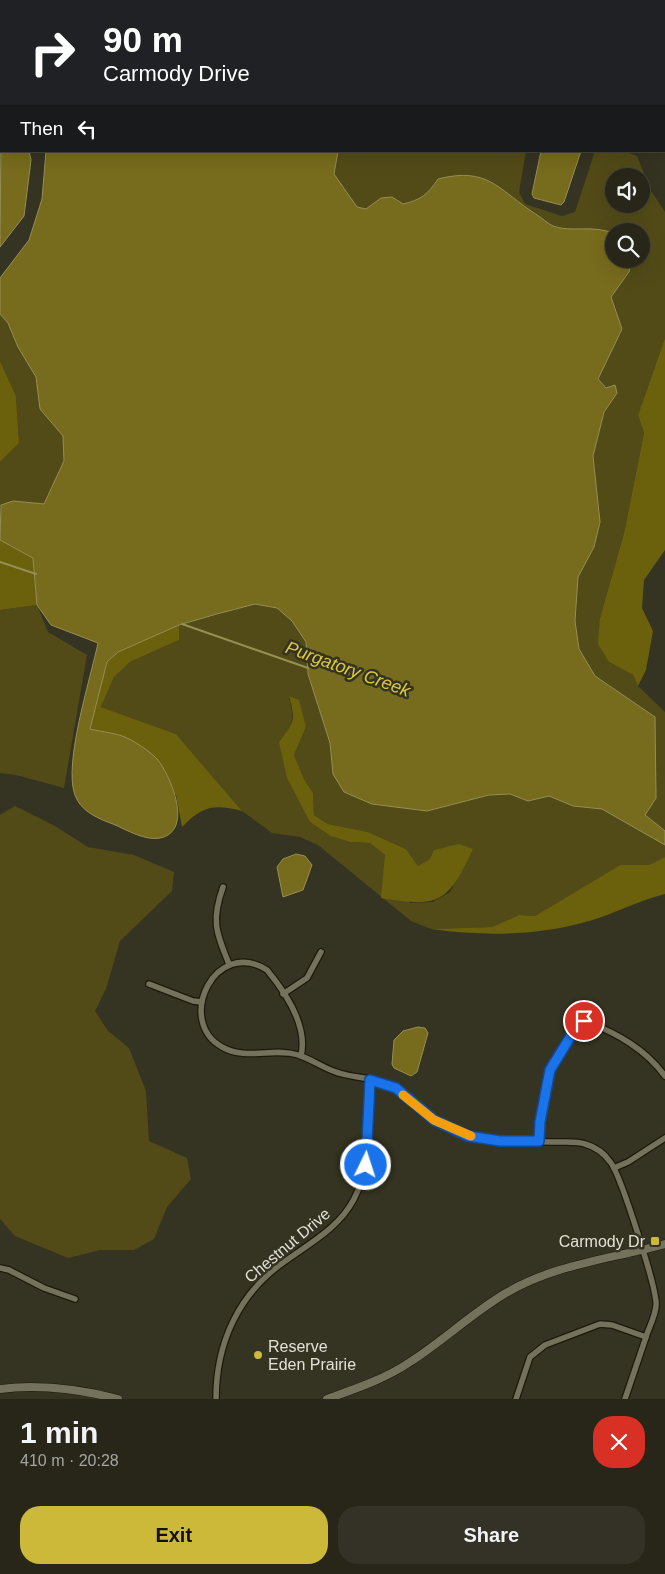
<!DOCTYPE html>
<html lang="en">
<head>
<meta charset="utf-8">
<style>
	:root { --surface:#282619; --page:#343226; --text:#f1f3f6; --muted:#a5a5a2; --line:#444338; --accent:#ccb939 }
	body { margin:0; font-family:Arial,sans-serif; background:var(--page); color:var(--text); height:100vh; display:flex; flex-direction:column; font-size:19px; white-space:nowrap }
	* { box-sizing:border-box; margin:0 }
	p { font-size:16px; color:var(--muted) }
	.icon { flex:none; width:28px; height:28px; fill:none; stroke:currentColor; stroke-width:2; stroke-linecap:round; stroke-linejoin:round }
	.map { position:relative; height:1399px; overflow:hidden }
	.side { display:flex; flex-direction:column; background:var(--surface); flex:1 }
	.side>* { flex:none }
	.hud { position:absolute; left:0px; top:0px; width:665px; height:152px; box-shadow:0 5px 20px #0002,0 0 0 1px var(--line); background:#202124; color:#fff; overflow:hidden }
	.buttons { position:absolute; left:605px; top:168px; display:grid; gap:10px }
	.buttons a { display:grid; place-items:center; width:45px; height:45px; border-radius:50%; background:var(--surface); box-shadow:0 5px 20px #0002,0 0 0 1px var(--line); font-size:25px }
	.pin { position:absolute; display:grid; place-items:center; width:42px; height:42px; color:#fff; margin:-21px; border:2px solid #fff; border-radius:50%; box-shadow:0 1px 5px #0007 }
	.me { position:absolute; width:55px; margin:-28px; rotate:4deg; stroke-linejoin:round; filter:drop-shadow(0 0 4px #0008) }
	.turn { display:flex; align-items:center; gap:18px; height:105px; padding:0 20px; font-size:22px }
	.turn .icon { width:65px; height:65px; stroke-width:2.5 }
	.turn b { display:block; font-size:35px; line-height:42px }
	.then { display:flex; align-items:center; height:48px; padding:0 20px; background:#0003; gap:10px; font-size:19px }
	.round { display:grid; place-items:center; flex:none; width:52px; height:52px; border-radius:20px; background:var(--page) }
	.headline { display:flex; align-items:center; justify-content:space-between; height:85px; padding:0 20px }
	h1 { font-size:30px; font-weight:700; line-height:38px }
	.primary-button { display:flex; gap:10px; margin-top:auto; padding:10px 20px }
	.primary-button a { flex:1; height:58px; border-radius:20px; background:var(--accent); color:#111; font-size:20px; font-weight:700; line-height:58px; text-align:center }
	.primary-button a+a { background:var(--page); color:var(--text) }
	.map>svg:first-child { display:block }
	.green { fill:#524b18; fill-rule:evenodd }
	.forest { fill:#6b600b }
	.water { fill:#776b1d; stroke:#978e54 }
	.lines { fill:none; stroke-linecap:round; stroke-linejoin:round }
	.stream { stroke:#978e54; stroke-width:2 }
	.street-casing { stroke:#1d1a0a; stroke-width:8 }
	.secondary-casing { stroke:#1d1a0a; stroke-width:9 }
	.street { stroke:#74715d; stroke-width:5.5 }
	.secondary { stroke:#74715d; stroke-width:8 }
	.route-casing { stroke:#114b97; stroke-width:12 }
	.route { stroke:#1a73e8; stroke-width:9 }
	.slow { stroke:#f59e0b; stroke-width:9 }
	.poi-dot { fill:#ccb939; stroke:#353321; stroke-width:2 }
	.labels { text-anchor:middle; stroke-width:5; stroke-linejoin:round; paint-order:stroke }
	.poi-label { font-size:16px; fill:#e2e1d6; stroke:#353321; text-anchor:end }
	.street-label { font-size:16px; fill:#e2e1d6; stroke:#353321 }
	.water-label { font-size:18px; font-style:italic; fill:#dbc73f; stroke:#353321 }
</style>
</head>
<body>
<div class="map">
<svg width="665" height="1399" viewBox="0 0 665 1399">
	<rect width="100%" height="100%" fill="#353321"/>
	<!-- green -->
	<g class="green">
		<path d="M 338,151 L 526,151 L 519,192 L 525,204 L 562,216 L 575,212 L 595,151 L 623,151 L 637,156 L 651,191 L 665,212 L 665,338 L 638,415 L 644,433 L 624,533 L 600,618 L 609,662 L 633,675 L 638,686 L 665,712 L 665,831 L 645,815 L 655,717 L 595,676 L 579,649 L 575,621 L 578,577 L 594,547 L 600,522 L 593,456 L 604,412 L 617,393 L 606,388 L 598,379 L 622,329 L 610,297 L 629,272 L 632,259 L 641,259 L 641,231 L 614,231 L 614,234 C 596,225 571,233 553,226 C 503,205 503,163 438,179 C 428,194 421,200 403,204 L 392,197 L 381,198 L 366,209 L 357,207 L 334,174 ZM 614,176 L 641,176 L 641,204 L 614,204 Z"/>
		<path d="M 0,314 L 8,323 L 36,377 L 40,409 L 63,436 L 64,461 L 44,505 L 13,501 L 0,507 L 0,462 L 19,443 L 16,396 L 0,361 Z"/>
		<path d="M 255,604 L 277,608 L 292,621 L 306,642 L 308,674 L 330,743 L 333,774 L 427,811 L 489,795 L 510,794 L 528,801 L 548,796 L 573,806 L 602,809 L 665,845 L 665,857 L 649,865 L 620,865 L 535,916 L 519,915 L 492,927 L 431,929 L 411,921 L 318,845 L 300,837 L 272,833 L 242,811 L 176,734 L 101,707 L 114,677 L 130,662 L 179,640 L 179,625 ZM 289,697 L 306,727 L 294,755 L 304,779 L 313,793 L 314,815 L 328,824 L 368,832 L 406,849 L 418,866 L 430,859 L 473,849 L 450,892 L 433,902 L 410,903 L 385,855 L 370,843 L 350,842 L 330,836 L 310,822 L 279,742 C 293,723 295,720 289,697 Z"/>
		<path d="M 37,605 L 48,632 L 87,655 L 64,788 L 16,775 L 0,773 L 0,610 Z"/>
		<path d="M 15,806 L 55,826 L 88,847 L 134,855 L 174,872 L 172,891 L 120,941 L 106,989 L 95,1011 L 108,1031 L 129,1048 L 146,1091 L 149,1141 L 187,1158 L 191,1179 L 167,1207 L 154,1239 L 134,1250 L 100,1250 L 68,1258 L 15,1236 L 0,1219 L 0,815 Z"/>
	</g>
	<!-- forest -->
	<g class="forest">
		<path d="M 665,338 L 665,550 L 644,580 L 642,608 L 653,631 L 646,670 L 638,686 L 633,675 L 609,662 L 598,644 L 600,618 L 624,533 L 644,433 L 638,415 Z"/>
		<path d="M 0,361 L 16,396 L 19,443 L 0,462 Z"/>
		<path d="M 0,540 L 33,558 L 37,605 L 0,610 Z"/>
		<path d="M 179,625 L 179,640 L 130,662 L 114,677 L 101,707 L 176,734 L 242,811 C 213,804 203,806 182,827 L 176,795 L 90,729 L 107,662 L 118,652 Z"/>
		<path d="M 289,696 L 299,700 L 306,727 L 294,755 L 304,779 L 313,793 L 314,815 L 328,824 L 368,832 L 406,849 L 418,866 L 430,859 L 434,850 L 459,844 L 473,849 C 448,903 439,908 381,898 L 385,855 L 370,843 L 350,842 L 330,836 L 310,822 L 287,778 L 279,742 C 294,721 296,721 289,696 Z"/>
		<path d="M 665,857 L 665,894 C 636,901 611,916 582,923 C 533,936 481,936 431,929 L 492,927 L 519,915 L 535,916 L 620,865 L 649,865 Z"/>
	</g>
	<!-- water -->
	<g class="water">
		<path d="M 1,132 L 1,151 L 29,151 L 31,160 L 24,216 L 0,247 Z"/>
		<path d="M 46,151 L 338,151 L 334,174 L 357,207 L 366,209 L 381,198 L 392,197 L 403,204 C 421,200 428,194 438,179 C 489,166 498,190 537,215 C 542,218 547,223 553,226 C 571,233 595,224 614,234 L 614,259 L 632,259 L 629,272 L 611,297 L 622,329 L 598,379 L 606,388 L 615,385 L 617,393 L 604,412 L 593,456 L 600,522 L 594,547 L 578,577 L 575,621 L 579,649 L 595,676 L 655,717 L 656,798 L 645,815 L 665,831 L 665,845 L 602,809 L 573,806 L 549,796 L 528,801 L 510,794 L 489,795 L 427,811 L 372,804 L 344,792 L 333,774 L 330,743 L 308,674 L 306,642 L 292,621 L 277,608 L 255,604 L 217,614 L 179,625 L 118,652 L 107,662 L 90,729 C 102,732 117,733 127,738 C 136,742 152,753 158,760 C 171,777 194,831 160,838 C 145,841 127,830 113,824 C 99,819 80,811 75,795 C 63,764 91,677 98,643 L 51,625 L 37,605 L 33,558 L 0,540 L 1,505 L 13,501 L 44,504 L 64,461 L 63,436 L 40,409 L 36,377 L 18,347 L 8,323 L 0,314 L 0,278 L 29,240 L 42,199 Z"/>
		<path d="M 541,151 L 581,151 L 564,202 L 561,205 L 534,198 L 532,194 Z"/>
		<path d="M 296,854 L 305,856 L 312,865 L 303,890 L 283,897 L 277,867 L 283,859 Z"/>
		<path d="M 418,1027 L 425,1028 L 428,1033 L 417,1072 L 411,1076 L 394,1068 L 392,1064 L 394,1040 L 403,1031 Z"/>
	</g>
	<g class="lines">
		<!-- stream -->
		<g class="stream">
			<path d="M 0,562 L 36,574"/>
			<path d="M 182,624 L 308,668"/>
		</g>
		<!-- street casing -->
		<g class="street-casing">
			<g id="street">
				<path d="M 223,887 C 211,921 216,932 229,964"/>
				<path d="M 149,984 L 193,1001 L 202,1002"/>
				<path d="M 283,994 L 307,978 L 321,952"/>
				<path d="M 301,1056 C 308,1026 286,993 267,970 C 215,937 175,1021 222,1047 C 247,1061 273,1047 298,1055 C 312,1059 324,1069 339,1073 C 358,1079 381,1077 397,1089 C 405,1095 411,1103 418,1109 C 432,1121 450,1131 468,1136 C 496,1144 528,1141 557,1142 C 566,1142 577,1141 585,1144 C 596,1147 605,1154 611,1163 C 621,1177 658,1291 656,1306 C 655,1317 649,1327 646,1337 C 639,1358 632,1378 625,1399"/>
				<path d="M 539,1141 C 539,1103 552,1050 580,1023 L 588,1022 C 618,1034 645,1049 665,1076"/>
				<path d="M 614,1168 L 628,1162 L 665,1138"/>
				<path d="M 0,1268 L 9,1270 L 44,1288 L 75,1299"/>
				<path d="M 216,1399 C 216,1344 238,1294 284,1262 C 310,1243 339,1228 354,1199 C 373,1163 370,1119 370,1080"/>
				<path d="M 516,1399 L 530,1357 L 545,1345 L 600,1324 L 612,1325 L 646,1337"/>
			</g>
		</g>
		<!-- secondary casing -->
		<g class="secondary-casing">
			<g id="secondary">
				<path d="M 347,0 L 348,1"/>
				<path d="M 664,142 L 665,143"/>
				<path d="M 0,1389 C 40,1384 79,1389 118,1399"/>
				<path d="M 327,1399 C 355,1389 385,1379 410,1362 C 443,1341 472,1313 506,1293 C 555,1264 611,1259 665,1244"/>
			</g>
		</g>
		<!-- street -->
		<use href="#street" class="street"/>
		<!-- secondary -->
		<use href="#secondary" class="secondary"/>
	</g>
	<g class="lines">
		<!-- route casing -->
		<g class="route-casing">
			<path id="route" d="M 366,1165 L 370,1080 L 396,1088 L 434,1120 L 468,1136 L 500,1141 L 539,1141 L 540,1122 L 550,1070 L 577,1026 L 584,1021"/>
		</g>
		<!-- route -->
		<use href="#route" class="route"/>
		<!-- slow -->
		<path class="slow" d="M 403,1095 L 434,1120 L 471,1136"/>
	</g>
	<!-- markers -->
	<g class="poi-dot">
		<rect x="650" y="1236" width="10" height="10" rx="2.5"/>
		<circle cx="258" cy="1355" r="5"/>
	</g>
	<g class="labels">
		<!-- poi labels -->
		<g class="poi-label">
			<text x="645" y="1247">Carmody Dr</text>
			<text x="268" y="1352" text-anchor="start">Reserve<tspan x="268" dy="18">Eden Prairie</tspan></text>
		</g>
		<!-- street labels -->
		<g class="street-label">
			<text transform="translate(287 1245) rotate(-40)" y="6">Chestnut Drive</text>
		</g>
		<!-- water labels -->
		<g class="water-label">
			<text transform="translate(348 669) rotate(20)" y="6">Purgatory Creek</text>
		</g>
	</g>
</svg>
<div class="buttons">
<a><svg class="icon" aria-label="sound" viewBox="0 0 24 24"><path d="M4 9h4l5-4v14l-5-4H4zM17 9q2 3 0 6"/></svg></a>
<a><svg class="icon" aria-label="search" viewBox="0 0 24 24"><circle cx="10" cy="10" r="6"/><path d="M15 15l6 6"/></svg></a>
</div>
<div class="pin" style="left:584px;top:1021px;background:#d93025"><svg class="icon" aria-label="arrive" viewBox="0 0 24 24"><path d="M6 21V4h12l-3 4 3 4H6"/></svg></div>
<svg class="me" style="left:366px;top:1165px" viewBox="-20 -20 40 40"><circle r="17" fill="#1a73e8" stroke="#fff" stroke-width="3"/><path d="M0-11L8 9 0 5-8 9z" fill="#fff"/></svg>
<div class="hud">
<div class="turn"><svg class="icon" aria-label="right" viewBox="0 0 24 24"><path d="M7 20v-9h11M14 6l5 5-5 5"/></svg><div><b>90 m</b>Carmody Drive</div></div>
<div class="then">Then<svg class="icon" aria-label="left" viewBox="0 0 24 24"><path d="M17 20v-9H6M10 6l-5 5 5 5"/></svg></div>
</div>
</div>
<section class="side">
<div class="headline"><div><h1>1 min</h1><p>410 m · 20:28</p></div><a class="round" style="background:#d93025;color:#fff"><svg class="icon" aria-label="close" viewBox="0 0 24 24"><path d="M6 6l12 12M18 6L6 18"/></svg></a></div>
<div class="primary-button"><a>Exit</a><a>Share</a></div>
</section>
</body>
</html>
